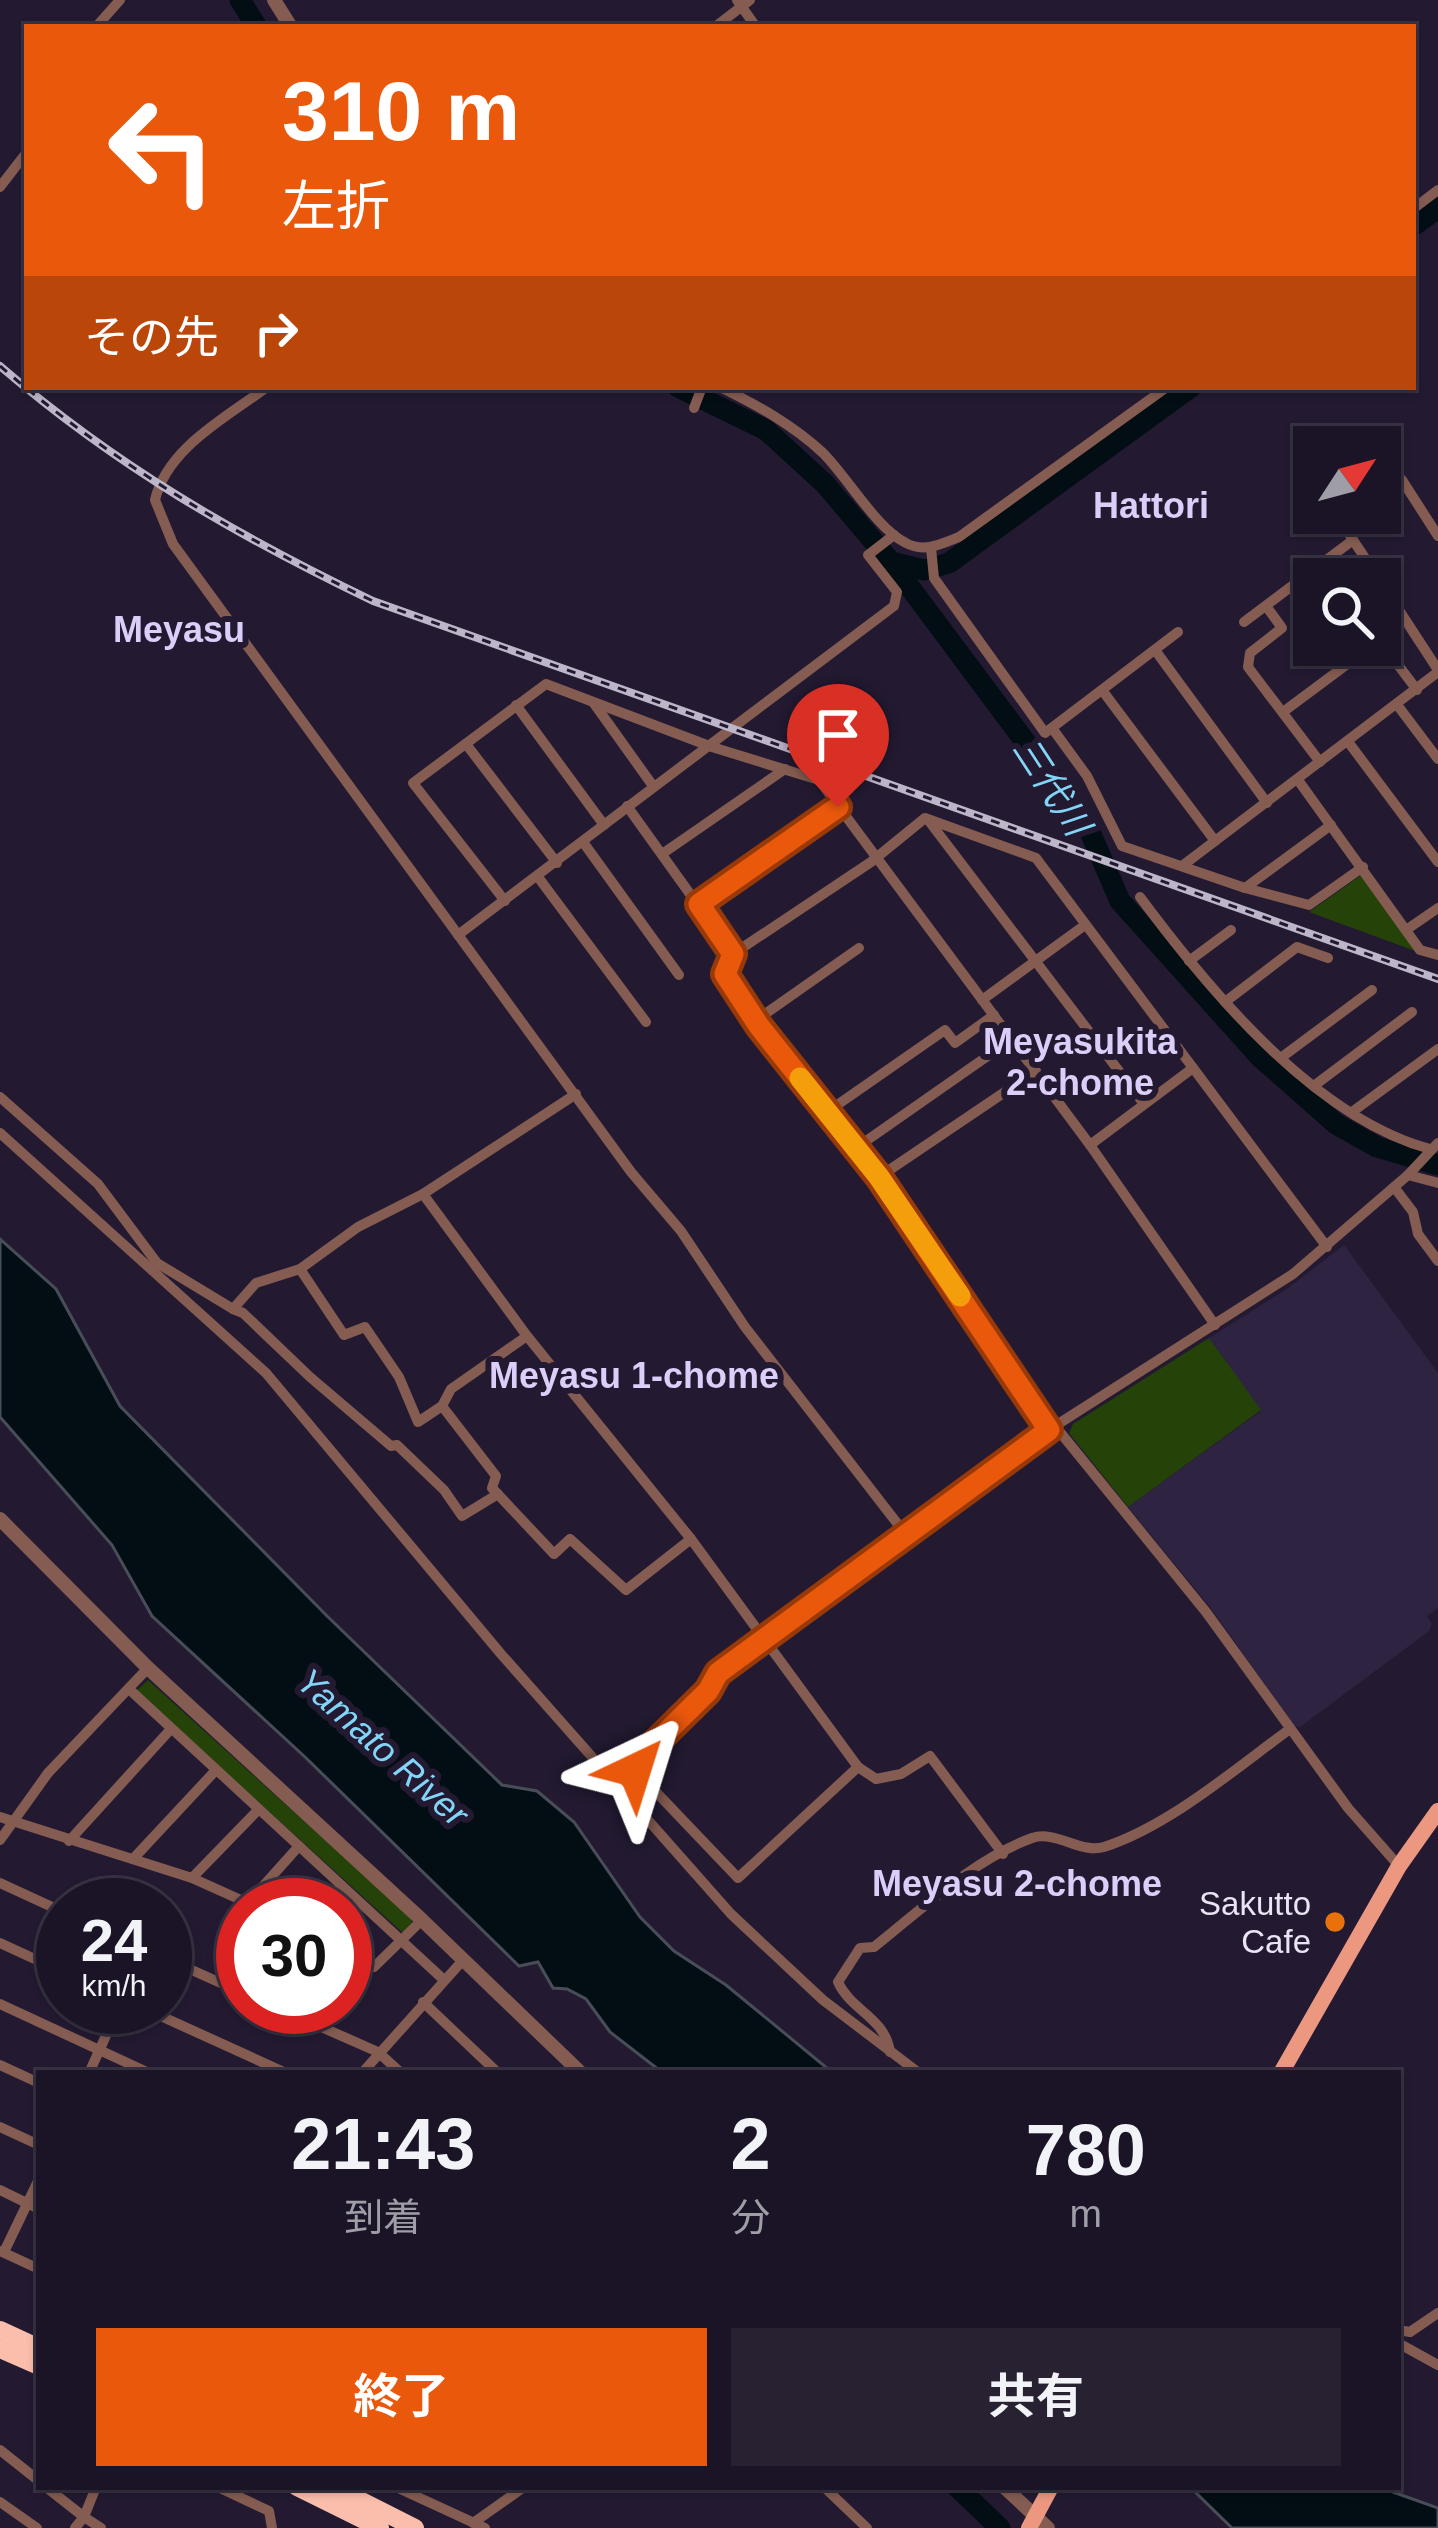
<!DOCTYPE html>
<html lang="ja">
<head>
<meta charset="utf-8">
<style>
	:root { --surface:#1a1426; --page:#272132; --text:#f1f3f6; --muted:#9f9ea7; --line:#383343; --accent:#ea580c }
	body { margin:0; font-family:Arial,"Noto Sans JP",sans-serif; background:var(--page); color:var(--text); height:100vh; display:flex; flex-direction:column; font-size:45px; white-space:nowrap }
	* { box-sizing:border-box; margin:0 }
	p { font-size:39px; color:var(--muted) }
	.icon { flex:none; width:66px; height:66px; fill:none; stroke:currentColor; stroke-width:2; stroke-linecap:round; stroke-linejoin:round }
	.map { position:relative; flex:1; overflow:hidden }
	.sheet { position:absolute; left:36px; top:2070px; width:1365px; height:420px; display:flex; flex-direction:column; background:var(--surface); border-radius:0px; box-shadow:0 3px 9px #0004,0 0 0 3px var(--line) }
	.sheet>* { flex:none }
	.banner { position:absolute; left:24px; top:24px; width:1392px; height:366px; border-radius:0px; box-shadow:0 3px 9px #0004,0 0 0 3px var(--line); background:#ea580c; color:#fff; overflow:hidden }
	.needle { width:78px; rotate:54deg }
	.buttons { position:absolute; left:1293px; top:426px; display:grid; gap:24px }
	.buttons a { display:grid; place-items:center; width:108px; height:108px; border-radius:0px; background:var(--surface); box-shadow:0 3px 9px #0004,0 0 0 3px var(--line); font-size:60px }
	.speed { position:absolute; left:36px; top:1878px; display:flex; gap:24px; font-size:60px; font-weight:700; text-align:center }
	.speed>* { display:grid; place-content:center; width:156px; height:156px; border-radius:50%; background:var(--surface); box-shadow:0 3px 9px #0004,0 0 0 3px var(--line); line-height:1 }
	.speed small { font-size:30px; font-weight:400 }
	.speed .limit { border:18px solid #d22; background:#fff; color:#111 }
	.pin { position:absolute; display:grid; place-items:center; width:102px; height:102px; color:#fff; margin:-123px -51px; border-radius:50% 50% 50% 0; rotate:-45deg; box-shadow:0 0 12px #0007 }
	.pin .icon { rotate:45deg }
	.me { position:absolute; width:132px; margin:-66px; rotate:41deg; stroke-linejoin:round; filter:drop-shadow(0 0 9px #0008) }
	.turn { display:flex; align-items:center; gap:42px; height:252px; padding:0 60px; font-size:54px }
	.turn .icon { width:156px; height:156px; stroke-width:2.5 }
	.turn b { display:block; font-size:84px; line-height:102px }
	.then { display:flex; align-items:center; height:114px; padding:0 60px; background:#0003; gap:24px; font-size:45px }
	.eta { display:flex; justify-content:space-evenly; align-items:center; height:204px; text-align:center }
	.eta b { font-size:72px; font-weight:700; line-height:84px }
	.cta { display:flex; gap:24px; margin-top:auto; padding:24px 60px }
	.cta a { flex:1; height:138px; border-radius:0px; background:var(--accent); color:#fff; font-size:48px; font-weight:700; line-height:138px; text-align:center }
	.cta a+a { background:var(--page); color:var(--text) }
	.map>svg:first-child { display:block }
	.built { fill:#2e2341 }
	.green { fill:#254208 }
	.water { fill:#020e14; stroke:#484e58; stroke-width:3 }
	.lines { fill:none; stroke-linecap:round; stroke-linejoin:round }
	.river { stroke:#020e14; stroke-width:21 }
	.minor { stroke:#855c51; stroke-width:10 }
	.tertiary { stroke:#855c51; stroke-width:14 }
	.primary { stroke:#ec9881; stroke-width:16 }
	.motorway { stroke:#fbbeac; stroke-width:18 }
	.rail-casing { stroke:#bdb6c9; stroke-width:8 }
	.rail { stroke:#231a32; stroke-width:3; stroke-dasharray:9; stroke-linecap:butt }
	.route-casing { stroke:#983908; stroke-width:30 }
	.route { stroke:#ea580c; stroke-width:21 }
	.slow { stroke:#f59e0b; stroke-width:21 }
	.food-dot { fill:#e8710a; stroke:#231a32; stroke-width:4.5 }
	.labels { text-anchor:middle; stroke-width:12; stroke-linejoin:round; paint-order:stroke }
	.poi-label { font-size:33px; fill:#eae4f5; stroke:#231a32; text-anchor:end }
	.neighbourhood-label { font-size:36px; font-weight:bold; fill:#dbcef9; stroke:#231a32 }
	.water-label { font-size:36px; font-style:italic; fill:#83d5f7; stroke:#231a32 }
</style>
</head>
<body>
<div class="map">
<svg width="1438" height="2528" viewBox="0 0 1438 2528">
	<rect width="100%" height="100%" fill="#231a32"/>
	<!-- built -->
	<path class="built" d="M 1344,1245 L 1438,1373 L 1438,1608 L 1427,1616 L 1432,1624 L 1429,1631 L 1300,1727 L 1294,1726 L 1211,1608 L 1128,1507 L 1261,1411 L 1209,1338 L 1288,1288 Z"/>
	<!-- green -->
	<g class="green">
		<path d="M 1363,874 L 1418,952 L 1309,912 Z"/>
		<path d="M 1209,1338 L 1261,1410 L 1128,1507 L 1069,1433 L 1073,1424 Z"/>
		<path d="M 148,1680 L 411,1918 L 412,1923 L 403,1933 L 136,1691 Z"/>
	</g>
	<!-- water -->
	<g class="water">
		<path d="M 0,1239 L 56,1289 L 120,1406 L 327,1616 L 502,1785 L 537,1791 L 574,1822 L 640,1917 L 674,1951 L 726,1985 L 833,2073 L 663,2073 L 610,2032 L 586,1999 L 567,1989 L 553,1988 L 538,1962 L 519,1966 L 305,1757 L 152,1616 L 112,1545 L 0,1417 Z"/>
		<path d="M 1190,2487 L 1379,2487 L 1438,2508 L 1438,2528 L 1232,2528 Z"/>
	</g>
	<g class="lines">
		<!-- river -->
		<g class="river">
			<path d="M 240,0 L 257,27"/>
			<path d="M 1413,226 L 1438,208"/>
			<path d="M 678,387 L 766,430 L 825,484 L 891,562 L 1059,787 L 1090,832 L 1120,901 L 1260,1057 L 1336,1124 L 1377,1147 L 1438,1165"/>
			<path d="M 891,562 L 924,570 L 949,563 L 1191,387"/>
			<path d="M 957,2487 L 1000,2528"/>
		</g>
		<!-- minor -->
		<g class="minor">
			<path d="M 737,0 L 756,27"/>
			<path d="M 96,27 L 120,0"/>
			<path d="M 715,27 L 750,0"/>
			<path d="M 0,187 L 27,152"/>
			<path d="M 1413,209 L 1438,190"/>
			<path d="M 267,387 C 227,417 167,448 155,500 L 173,544 L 631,1172 L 681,1231 L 745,1327 L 907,1536"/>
			<path d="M 720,387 C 757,405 793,425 823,453 C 848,478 876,528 906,543 C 924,553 941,544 959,537 L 1167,387"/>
			<path d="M 694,408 L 702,387"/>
			<path d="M 1402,480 L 1438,536"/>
			<path d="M 1341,522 L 1379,579"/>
			<path d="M 931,548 L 934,578 L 1045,733 L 1178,632"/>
			<path d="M 1380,581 L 1438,670"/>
			<path d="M 1266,606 L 1282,628 L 1250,653 L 1248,667 L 1320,762"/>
			<path d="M 1244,622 L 1353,540"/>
			<path d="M 1380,641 L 1417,690"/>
			<path d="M 1155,650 L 1267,803"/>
			<path d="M 1102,690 L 1215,841"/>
			<path d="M 593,702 L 653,786"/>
			<path d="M 516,705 L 604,825"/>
			<path d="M 1398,706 L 1438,759"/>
			<path d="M 1283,712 L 1373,645"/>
			<path d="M 1052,728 L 1087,776 L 1122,846 L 1245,888 L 1309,905 L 1363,867"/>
			<path d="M 1349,743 L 1438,862"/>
			<path d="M 466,744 L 557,863"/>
			<path d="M 1298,780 L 1420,950 L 1438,955"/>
			<path d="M 627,806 L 733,954"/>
			<path d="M 929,821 L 1144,1104"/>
			<path d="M 583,842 L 679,975"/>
			<path d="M 662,854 L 785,769"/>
			<path d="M 1182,866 L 1438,672"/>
			<path d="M 538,877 L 646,1022"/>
			<path d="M 1245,888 L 1331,825"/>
			<path d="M 1140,897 C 1209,990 1315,1118 1430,1149"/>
			<path d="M 505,901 L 413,783 L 546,684 L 712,747 L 819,780 L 1090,1145 L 1215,1325"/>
			<path d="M 699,904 L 837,807"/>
			<path d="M 1406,930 L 1438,908"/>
			<path d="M 458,935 L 894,606 L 897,592 L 868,555 L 894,535"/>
			<path d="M 1189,961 L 1231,930"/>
			<path d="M 982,1000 L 1085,925"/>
			<path d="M 1225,1002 L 1297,947 L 1328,958"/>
			<path d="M 755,1021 L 859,948"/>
			<path d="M 1282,1057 L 1372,990"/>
			<path d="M 1315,1085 L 1412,1012"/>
			<path d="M 0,1097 L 98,1184 L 157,1263 L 233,1309 L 256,1283 L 300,1269 L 358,1227 L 423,1194 L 576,1094"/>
			<path d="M 827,1112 L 945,1030 L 955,1043 L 994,1015"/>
			<path d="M 1352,1112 L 1438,1049"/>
			<path d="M 0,1133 L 266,1373 L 501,1654 L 731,1914 L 823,2000 L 919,2073"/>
			<path d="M 1090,1145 L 1193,1068"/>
			<path d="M 856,1148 L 1012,1039"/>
			<path d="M 1408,1175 L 1438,1183"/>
			<path d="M 879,1177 L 1036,1071"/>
			<path d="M 1394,1187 L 1413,1212 L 1418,1234 L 1438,1261"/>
			<path d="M 423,1194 L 527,1336 L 691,1539 L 858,1767 L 876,1779 L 901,1774 L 930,1756 L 1003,1854"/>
			<path d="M 300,1269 L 344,1335 L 365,1327 L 399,1377 L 418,1422 L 442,1406 L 451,1389 L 527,1336"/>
			<path d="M 233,1309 L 243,1313 L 310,1377 L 391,1446 L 397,1445 L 444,1490 L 462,1516 L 498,1494"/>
			<path d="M 442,1406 L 496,1476 L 492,1488 L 554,1554 L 570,1539 L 626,1590 L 691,1539"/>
			<path d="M 1055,1426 L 1206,1612 L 1348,1808 L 1399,1866"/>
			<path d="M 1049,1430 L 879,1177 L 759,1026 L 725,974 L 733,954 L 871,862 L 925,818 L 1036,858 L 1327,1247"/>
			<path d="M 129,1689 L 444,1980"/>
			<path d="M 858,1767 L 738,1878 L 635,1770 L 636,1762 L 708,1691 L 718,1673 L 1055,1426 L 1293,1274 L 1408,1175 L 1438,1143"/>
			<path d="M 0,1817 L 192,1878 L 252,1905"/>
			<path d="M 0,1840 L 48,1773 L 148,1668"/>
			<path d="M 69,1841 L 170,1730"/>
			<path d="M 133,1859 L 216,1770"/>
			<path d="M 192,1878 L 258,1810"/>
			<path d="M 0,1883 L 63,1912"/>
			<path d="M 248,1903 L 299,1846"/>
			<path d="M 323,1905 L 342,1886"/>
			<path d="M 0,1943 L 63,1972"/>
			<path d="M 345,1954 L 374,1967 L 422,1920"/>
			<path d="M 165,1958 L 243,1993"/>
			<path d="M 423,2002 L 498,2073"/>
			<path d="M 0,2004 L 149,2073"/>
			<path d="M 141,2007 L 286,2073"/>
			<path d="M 276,2007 L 378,2052 L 401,2073"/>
			<path d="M 890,2052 C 885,2017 851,2011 838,1982 L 860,1948 L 874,1947 C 922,1909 974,1859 1032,1838 C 1056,1830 1081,1854 1104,1847 C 1169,1826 1235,1769 1290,1729"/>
			<path d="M 0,2065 L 39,2083"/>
			<path d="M 89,2073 L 119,2007"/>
			<path d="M 362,2073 L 464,1959"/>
			<path d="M 0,2127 L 39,2145"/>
			<path d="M 0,2190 L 39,2209"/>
			<path d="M 0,2251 L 39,2269"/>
			<path d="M 4,2252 L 39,2179"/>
			<path d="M 1398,2330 L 1410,2332 L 1438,2313"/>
			<path d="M 1398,2343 L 1438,2365"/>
			<path d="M 0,2450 L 39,2481"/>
			<path d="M 46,2487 L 84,2517 L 75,2528"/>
			<path d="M 96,2487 L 84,2517 L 101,2528"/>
			<path d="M 218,2487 L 269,2511 L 272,2528"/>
			<path d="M 396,2487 L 485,2528"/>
			<path d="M 824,2487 L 867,2528"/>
			<path d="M 0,2502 L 37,2528"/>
			<path d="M 473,2523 L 524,2487"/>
		</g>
		<!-- tertiary -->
		<g class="tertiary">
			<path d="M 274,0 L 291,27"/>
			<path d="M 0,1519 L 148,1668 L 422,1920 L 581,2073"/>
			<path d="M 1004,2487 L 1048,2528"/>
		</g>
		<!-- primary -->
		<g class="primary">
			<path d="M 1281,2073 L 1399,1866 L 1438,1811"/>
			<path d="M 1029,2528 L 1051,2487"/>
		</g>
		<!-- motorway -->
		<g class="motorway">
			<path d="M 0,2330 L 39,2348"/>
			<path d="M 0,2349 L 39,2366"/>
			<path d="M 297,2487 L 380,2528"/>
			<path d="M 334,2487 L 415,2528"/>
		</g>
		<!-- rail casing -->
		<g class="rail-casing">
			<path id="rail" d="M 0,366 C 116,466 236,535 373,601 L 1438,979"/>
		</g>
		<!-- rail -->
		<use href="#rail" class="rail"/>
	</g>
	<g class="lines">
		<!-- route casing -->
		<g class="route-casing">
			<path id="route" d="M 635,1770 L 636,1762 L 708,1691 L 718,1673 L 1049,1430 L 879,1177 L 759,1026 L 725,974 L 733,954 L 699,904 L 838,807"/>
		</g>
		<!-- route -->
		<use href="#route" class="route"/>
		<!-- slow -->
		<path class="slow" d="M 800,1078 L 879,1177 L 960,1296"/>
	</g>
	<!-- markers -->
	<circle class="food-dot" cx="1335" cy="1922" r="12"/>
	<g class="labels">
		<!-- poi labels -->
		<g class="poi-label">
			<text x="1311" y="1915">Sakutto<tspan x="1311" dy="38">Cafe</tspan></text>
		</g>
		<!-- neighbourhood labels -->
		<g class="neighbourhood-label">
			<text x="1151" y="518">Hattori</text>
			<text x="179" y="642">Meyasu</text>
			<text x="1080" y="1054">Meyasukita<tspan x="1080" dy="41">2-chome</tspan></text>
			<text x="634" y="1388">Meyasu 1-chome</text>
			<text x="1017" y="1896">Meyasu 2-chome</text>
		</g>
		<!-- water labels -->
		<g class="water-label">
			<text transform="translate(1052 786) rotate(57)" y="13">三代川</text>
			<text transform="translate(383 1747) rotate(42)" y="13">Yamato River</text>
		</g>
	</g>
</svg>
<div class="buttons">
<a><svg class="needle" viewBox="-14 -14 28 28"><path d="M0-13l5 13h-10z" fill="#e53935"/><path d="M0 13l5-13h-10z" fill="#9f9ea7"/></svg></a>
<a><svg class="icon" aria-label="search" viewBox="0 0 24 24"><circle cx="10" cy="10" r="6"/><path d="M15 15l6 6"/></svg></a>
</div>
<div class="speed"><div>24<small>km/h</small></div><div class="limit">30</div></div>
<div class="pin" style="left:838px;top:807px;background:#d93025"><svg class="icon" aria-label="arrive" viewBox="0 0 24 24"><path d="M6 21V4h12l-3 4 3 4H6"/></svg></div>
<svg class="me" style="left:635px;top:1770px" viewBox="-20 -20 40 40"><path d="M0-17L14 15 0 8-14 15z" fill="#ea580c" stroke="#fff" stroke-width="4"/></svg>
<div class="banner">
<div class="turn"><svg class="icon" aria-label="left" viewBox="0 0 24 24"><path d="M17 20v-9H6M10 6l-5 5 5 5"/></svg><div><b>310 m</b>左折</div></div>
<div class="then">その先<svg class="icon" aria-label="right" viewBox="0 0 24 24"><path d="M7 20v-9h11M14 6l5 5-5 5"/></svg></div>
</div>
<section class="sheet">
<div class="eta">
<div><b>21:43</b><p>到着</p></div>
<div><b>2</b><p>分</p></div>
<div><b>780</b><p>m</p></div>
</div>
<div class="cta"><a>終了</a><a>共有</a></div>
</section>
</div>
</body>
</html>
